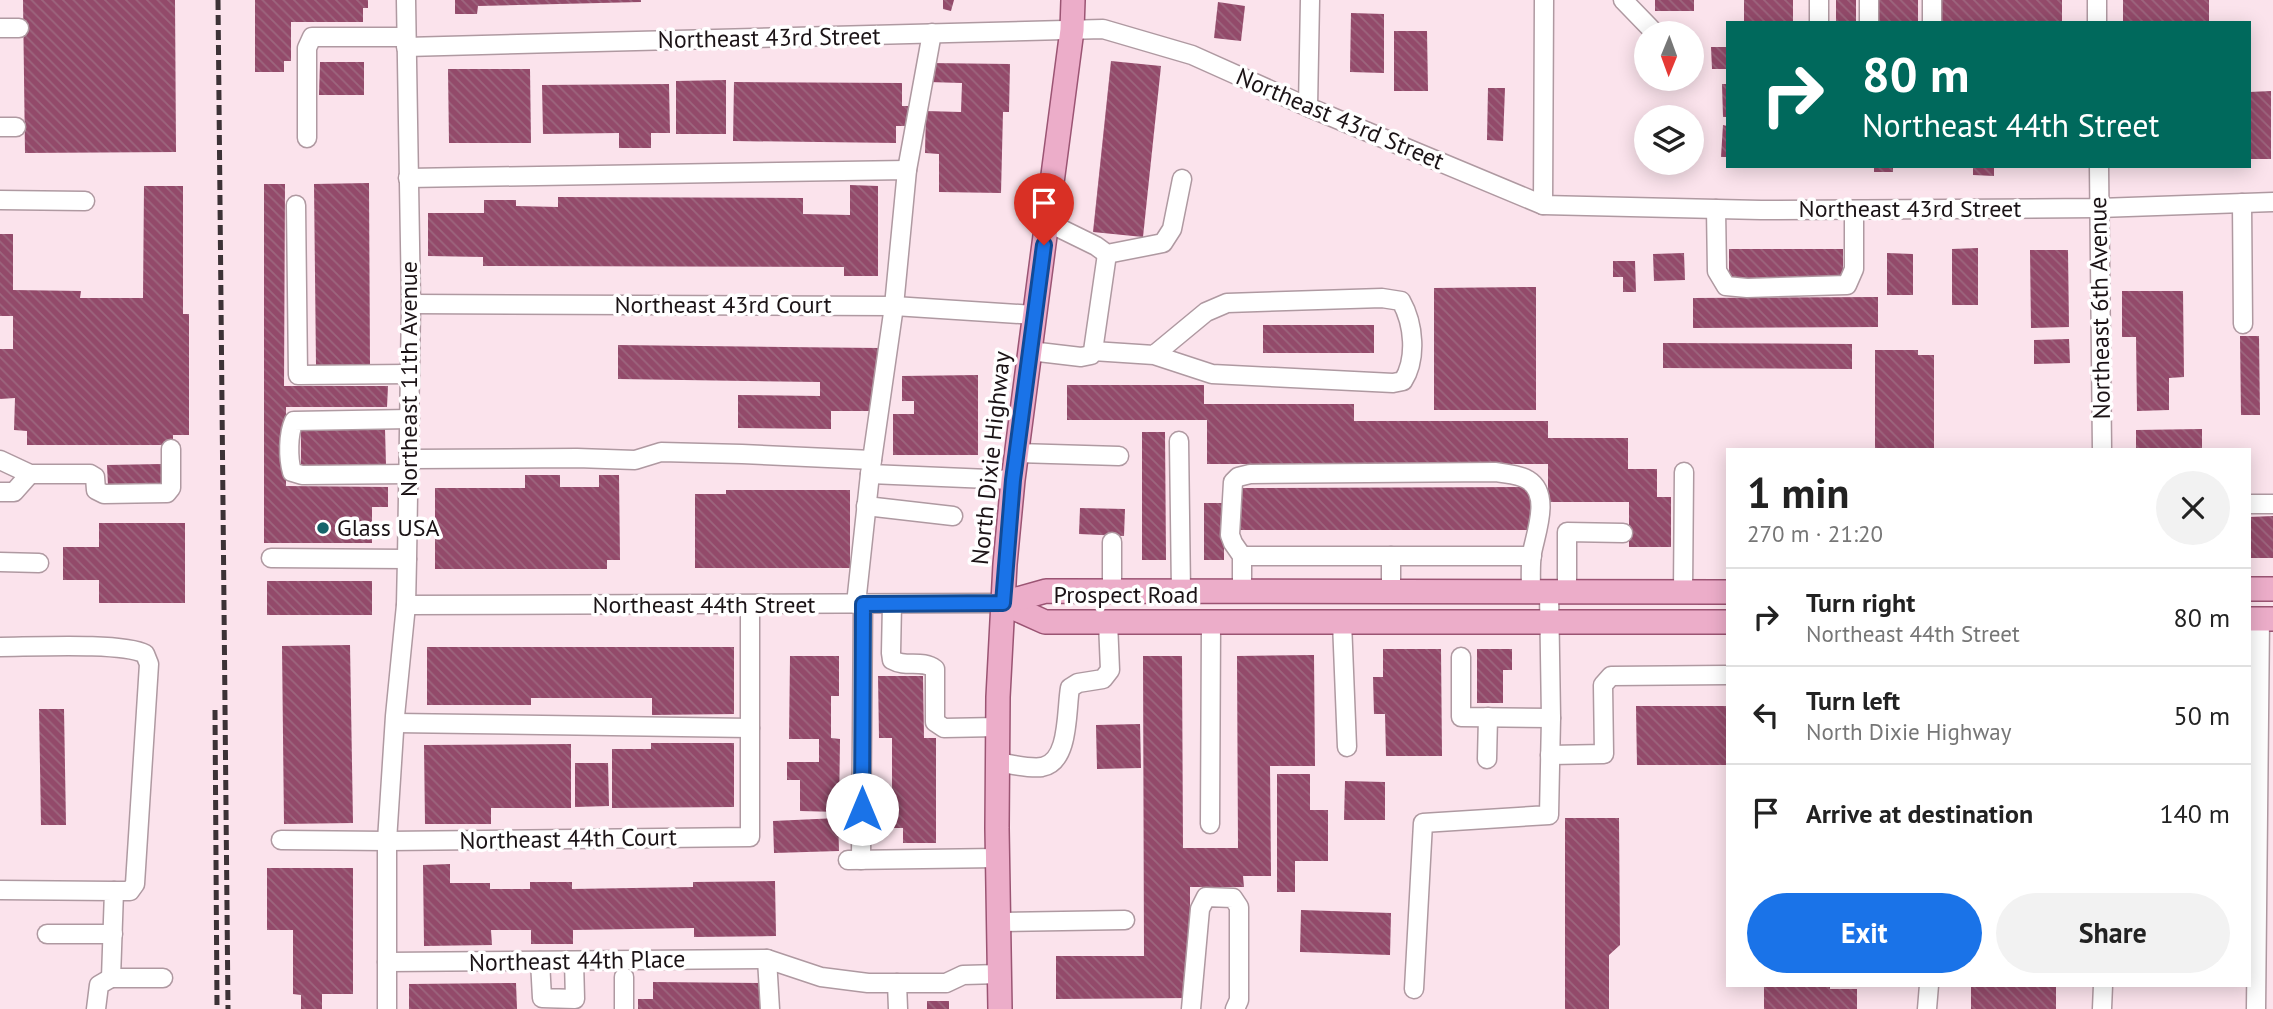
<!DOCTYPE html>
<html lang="en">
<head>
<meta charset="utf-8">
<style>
	:root { --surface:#fff; --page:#f2f2f2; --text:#222; --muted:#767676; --line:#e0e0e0; --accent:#1a73e8 }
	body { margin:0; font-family:"PT Sans",sans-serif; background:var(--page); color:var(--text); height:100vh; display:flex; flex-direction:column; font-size:26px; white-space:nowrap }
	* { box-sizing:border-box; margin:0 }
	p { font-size:23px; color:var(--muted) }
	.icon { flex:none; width:38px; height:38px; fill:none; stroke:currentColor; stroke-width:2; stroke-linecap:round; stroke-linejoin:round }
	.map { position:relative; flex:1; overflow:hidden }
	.side { position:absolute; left:1726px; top:448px; width:525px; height:539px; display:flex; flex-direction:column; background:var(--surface); border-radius:0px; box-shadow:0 4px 18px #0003 }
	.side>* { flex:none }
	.banner { position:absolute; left:1726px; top:21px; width:525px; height:147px; border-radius:0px; box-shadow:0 4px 18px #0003; background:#00695c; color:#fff; overflow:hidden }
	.needle { width:46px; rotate:181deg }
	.tools { position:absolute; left:1634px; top:21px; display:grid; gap:14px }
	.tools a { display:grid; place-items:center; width:70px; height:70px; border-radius:50%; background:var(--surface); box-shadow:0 4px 18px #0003; font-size:35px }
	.pin { position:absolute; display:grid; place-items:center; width:60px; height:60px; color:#fff; margin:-72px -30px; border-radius:50% 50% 50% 0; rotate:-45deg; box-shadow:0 0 7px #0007 }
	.pin .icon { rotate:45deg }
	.me { position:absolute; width:77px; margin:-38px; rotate:0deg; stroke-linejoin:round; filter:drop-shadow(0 0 5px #0008) }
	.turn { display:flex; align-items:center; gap:24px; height:147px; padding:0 21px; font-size:32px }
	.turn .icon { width:91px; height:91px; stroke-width:2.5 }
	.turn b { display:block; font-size:49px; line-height:60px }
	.round { display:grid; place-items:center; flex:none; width:74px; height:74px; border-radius:37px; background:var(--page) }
	.summary { display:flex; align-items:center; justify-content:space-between; height:119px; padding:0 21px }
	h1 { font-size:42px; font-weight:700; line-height:52px }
	.action { display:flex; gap:14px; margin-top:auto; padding:14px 21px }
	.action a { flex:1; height:80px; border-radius:42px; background:var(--accent); color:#fff; font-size:28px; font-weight:700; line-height:80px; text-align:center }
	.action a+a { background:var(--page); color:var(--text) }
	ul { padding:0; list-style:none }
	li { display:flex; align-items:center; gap:21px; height:98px; padding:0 21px; border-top:2px solid var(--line) }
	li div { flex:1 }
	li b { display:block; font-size:26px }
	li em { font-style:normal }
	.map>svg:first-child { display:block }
	.building { fill:url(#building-back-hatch) }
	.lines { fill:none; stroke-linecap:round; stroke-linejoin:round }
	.minor-casing { stroke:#af99a1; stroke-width:21 }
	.major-casing { stroke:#9b5473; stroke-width:26 }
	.minor { stroke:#fff; stroke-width:18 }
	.major { stroke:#ecadc9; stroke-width:23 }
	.rail { stroke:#3c3236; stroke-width:5; stroke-dasharray:10 5; stroke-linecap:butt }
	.route-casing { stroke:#114b97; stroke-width:18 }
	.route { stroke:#1a73e8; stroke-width:12 }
	.poi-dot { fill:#15636a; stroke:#fff; stroke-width:2.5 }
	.labels { text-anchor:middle; stroke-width:7; stroke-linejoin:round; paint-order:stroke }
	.street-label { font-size:24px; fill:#1b1316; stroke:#fff }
	.poi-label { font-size:24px; fill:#1b1316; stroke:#fff; text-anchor:start }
</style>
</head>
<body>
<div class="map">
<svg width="2273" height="1009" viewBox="0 0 2273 1009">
	<defs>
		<pattern id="building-back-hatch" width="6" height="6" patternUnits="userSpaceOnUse" patternTransform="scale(1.75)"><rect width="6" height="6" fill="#934a6a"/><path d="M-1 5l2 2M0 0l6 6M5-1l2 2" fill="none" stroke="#9d667e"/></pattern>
	</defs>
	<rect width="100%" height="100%" fill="#fbe3ec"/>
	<!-- building -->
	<g class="building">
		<path d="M 23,0 L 175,0 L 176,152 L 25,153 Z"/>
		<path d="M 255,0 L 368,0 L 368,8 L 363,8 L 363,22 L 291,22 L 291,61 L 284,61 L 284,72 L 255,72 Z"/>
		<path d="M 455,0 L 641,0 L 641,2 L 478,6 L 477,14 L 455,14 Z"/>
		<path d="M 943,0 L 954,0 L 951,11 L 943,9 Z"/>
		<rect x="1655" y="0" width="39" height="11"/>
		<rect x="1744" y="0" width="49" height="23"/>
		<rect x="1836" y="0" width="20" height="23"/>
		<rect x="1879" y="0" width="39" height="23"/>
		<rect x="1940" y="0" width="122" height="23"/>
		<rect x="2123" y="0" width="86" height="23"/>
		<path d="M 1218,2 L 1245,6 L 1241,41 L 1214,38 Z"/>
		<path d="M 1351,13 L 1384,14 L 1384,73 L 1350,72 Z"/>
		<path d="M 1394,31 L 1427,31 L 1428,91 L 1394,91 Z"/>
		<path d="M 1711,47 L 1727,47 L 1727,69 L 1712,69 Z"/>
		<path d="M 1111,61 L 1161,66 L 1143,237 L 1093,232 Z"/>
		<path d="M 320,62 L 364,62 L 364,95 L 319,95 Z"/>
		<path d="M 928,63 L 1010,64 L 1009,112 L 1003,112 L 1001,193 L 939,192 L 939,154 L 925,153 L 926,111 L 961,112 L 962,83 L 928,82 Z"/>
		<path d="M 448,69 L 530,69 L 531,143 L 449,143 Z"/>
		<path d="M 726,80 L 726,134 L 676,134 L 676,81 Z"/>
		<path d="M 734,82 L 902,83 L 902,106 L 912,106 L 912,126 L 896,126 L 896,143 L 733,141 Z"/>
		<path d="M 669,84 L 670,133 L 651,133 L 651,148 L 619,148 L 619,133 L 543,134 L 542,85 Z"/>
		<path d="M 1722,84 L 1727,84 L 1727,117 L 1723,117 Z"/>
		<path d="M 1488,88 L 1505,88 L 1503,141 L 1487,140 Z"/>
		<path d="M 2271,91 L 2271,159 L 2249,159 L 2249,92 Z"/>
		<path d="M 1723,125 L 1727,126 L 1727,157 L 1721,157 Z"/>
		<rect x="1874" y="166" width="19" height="6"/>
		<path d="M 1973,166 L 1994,166 L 1994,176 L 1973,175 Z"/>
		<path d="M 369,183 L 370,365 L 316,365 L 314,184 Z"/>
		<path d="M 264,184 L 285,184 L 284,386 L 388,386 L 387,407 L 286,407 L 286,486 L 388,487 L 388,507 L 372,507 L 372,543 L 264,543 Z"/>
		<path d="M 850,185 L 878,186 L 878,276 L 844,276 L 844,267 L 483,266 L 483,257 L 428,256 L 428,213 L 484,213 L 484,200 L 516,200 L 516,206 L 558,207 L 558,197 L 803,198 L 803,214 L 850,215 Z"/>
		<path d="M 144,186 L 183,186 L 183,314 L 189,314 L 189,435 L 173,435 L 173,445 L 27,445 L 27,431 L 14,430 L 15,398 L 0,399 L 0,349 L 13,349 L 13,316 L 0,316 L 0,234 L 13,234 L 13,290 L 81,291 L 80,298 L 143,298 Z"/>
		<path d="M 1978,248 L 1978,305 L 1952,305 L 1952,249 Z"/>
		<rect x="1729" y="249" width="114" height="32"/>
		<path d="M 2030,250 L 2068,250 L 2069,327 L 2031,328 Z"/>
		<path d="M 1684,253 L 1685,280 L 1654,281 L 1653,254 Z"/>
		<path d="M 1887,253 L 1913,254 L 1913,295 L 1887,295 Z"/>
		<path d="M 1613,261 L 1635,261 L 1636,292 L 1623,292 L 1623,277 L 1613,277 Z"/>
		<path d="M 1536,287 L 1536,410 L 1434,410 L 1434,288 Z"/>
		<path d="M 2122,291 L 2183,291 L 2184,377 L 2169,378 L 2169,410 L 2137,411 L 2136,337 L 2122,337 Z"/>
		<path d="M 1878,297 L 1878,327 L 1693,328 L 1693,298 Z"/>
		<rect x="1263" y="325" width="111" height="28"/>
		<path d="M 2240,336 L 2259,336 L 2260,415 L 2241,415 Z"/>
		<path d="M 2069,339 L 2070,363 L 2034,364 L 2034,340 Z"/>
		<path d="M 1663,343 L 1852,344 L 1852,369 L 1663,368 Z"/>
		<path d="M 618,345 L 879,348 L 878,378 L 873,411 L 831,411 L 831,429 L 738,428 L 738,395 L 820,396 L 820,382 L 618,379 Z"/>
		<path d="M 1875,350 L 1918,350 L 1918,355 L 1934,355 L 1934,450 L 1875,450 Z"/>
		<path d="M 978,375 L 978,455 L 893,455 L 893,414 L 914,414 L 914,401 L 902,401 L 902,376 Z"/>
		<path d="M 1067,385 L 1204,385 L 1204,404 L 1354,404 L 1354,421 L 1548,421 L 1548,438 L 1628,438 L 1628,469 L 1657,469 L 1657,497 L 1671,497 L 1671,547 L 1629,547 L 1629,502 L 1548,502 L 1548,464 L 1207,464 L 1207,420 L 1067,420 Z"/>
		<path d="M 385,429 L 386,465 L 301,466 L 301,430 Z"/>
		<path d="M 2202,429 L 2202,450 L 2136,450 L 2136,430 Z"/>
		<path d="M 1142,432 L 1165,432 L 1166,560 L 1142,560 Z"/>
		<path d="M 161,464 L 161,485 L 108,486 L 107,465 Z"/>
		<path d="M 525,475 L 560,475 L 560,487 L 599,487 L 599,475 L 619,475 L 620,560 L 607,560 L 607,569 L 435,569 L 435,488 L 525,488 Z"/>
		<path d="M 1531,487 L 1531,530 L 1237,530 L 1237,488 Z"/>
		<path d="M 726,490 L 850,490 L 850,568 L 695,568 L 695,494 L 726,494 Z"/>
		<rect x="1204" y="503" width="20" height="57"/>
		<path d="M 1080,508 L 1125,509 L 1124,536 L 1079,534 Z"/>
		<path d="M 2273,516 L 2273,558 L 2249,558 L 2249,517 Z"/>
		<path d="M 99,523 L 185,523 L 185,603 L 99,603 L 99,580 L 63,580 L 63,547 L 99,547 Z"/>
		<rect x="267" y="581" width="105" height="34"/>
		<path d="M 350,645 L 353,823 L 284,824 L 282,646 Z"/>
		<path d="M 427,647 L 734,647 L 734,714 L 652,715 L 652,698 L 531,698 L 531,705 L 427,705 Z"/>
		<path d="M 1383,649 L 1441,649 L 1442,756 L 1386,756 L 1385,714 L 1374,714 L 1373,677 L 1383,677 Z"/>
		<path d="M 1477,649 L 1512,649 L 1512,670 L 1503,670 L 1503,703 L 1477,703 Z"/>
		<path d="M 1314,655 L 1315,766 L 1270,766 L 1271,876 L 1243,876 L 1244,887 L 1190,887 L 1190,998 L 1056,999 L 1056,956 L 1144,956 L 1143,656 L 1182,656 L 1183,848 L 1238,848 L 1237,656 Z"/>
		<path d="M 790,656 L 839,656 L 839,696 L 831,696 L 831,738 L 840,739 L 839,812 L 800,811 L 800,780 L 787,780 L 787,762 L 819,762 L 819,739 L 789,739 Z"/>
		<path d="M 878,676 L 923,676 L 924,738 L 936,738 L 936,843 L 903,843 L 903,828 L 882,828 L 881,795 L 892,795 L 892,738 L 879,738 Z"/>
		<path d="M 1636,706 L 1726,706 L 1726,765 L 1637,765 Z"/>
		<path d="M 39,709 L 64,709 L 66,825 L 41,825 Z"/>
		<path d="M 1140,724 L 1141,768 L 1097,769 L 1096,725 Z"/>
		<path d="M 651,743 L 734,743 L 734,807 L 612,808 L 612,749 L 651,749 Z"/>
		<path d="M 571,744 L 571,808 L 491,808 L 491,824 L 425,824 L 424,745 Z"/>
		<path d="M 575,763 L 608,763 L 609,806 L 575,807 Z"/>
		<path d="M 1277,774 L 1310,774 L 1310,810 L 1328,810 L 1328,861 L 1295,861 L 1295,892 L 1277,892 Z"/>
		<path d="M 1345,781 L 1385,782 L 1385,820 L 1344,820 Z"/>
		<path d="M 838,818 L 839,851 L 774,853 L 773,821 Z"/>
		<path d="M 1565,818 L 1619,818 L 1620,945 L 1609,955 L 1609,1009 L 1565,1009 Z"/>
		<path d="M 450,864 L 450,883 L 490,883 L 490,889 L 530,889 L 530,882 L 572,882 L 572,889 L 693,887 L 693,882 L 775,881 L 776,936 L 694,937 L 694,928 L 573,930 L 573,944 L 531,944 L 531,930 L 491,930 L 492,945 L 424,946 L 423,865 Z"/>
		<path d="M 267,868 L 353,868 L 353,994 L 322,994 L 322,1009 L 301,1009 L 301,995 L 293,994 L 293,930 L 267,930 Z"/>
		<path d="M 1301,910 L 1391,913 L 1390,955 L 1300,952 Z"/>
		<path d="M 653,982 L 760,983 L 760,1009 L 638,1009 L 638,999 L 653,999 Z"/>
		<path d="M 516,983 L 517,1009 L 409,1009 L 409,984 Z"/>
		<path d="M 1764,985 L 1830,985 L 1830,989 L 1857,989 L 1857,1009 L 1764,1009 Z"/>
		<rect x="1971" y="985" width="85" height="24"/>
		<rect x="927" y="1001" width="22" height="8"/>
	</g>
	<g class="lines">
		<!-- minor casing -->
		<g class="minor-casing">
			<g id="minor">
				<path d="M 1623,0 L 1655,33"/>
				<path d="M 1819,0 L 1819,23"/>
				<path d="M 1869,0 L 1869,23"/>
				<path d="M 1932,0 L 1932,23"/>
				<path d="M 2097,0 L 2097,23"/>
				<path d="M 0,28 L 19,28"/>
				<path d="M 406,47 L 1103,29 L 1192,55 L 1308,107 L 1543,205 L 1761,210 L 2099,208 L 2273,202"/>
				<path d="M 1308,107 L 1310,0"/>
				<path d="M 0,127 L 16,127"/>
				<path d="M 307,138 L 307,48 L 312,37 L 406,37"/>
				<path d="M 2099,166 L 2102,450"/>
				<path d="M 907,170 L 932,33"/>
				<path d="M 408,178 L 907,170 L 894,306 L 870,474 L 1013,480"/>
				<path d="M 0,200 L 85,201"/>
				<path d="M 2242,203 L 2243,324"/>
				<path d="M 296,205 L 298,375 L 410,374"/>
				<path d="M 1543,205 L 1544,0"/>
				<path d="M 1716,209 L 1717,271 L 1726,286 L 1747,288 L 1847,285 L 1854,269 L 1854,210"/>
				<path d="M 1047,222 L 1096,246 L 1107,254 L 1163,243 L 1172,229 L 1182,179"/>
				<path d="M 411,304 L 894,306 L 1034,315"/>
				<path d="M 1030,351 L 1081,357 L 1091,355 L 1093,351 L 1154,355 L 1206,312 L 1227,303 L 1382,298 L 1401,301 C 1414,324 1417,359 1403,381 L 1393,383 L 1212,374 L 1154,355"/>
				<path d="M 1093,351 L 1107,254"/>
				<path d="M 1179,441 L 1181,592"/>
				<path d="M 1017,453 L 1119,456"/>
				<path d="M 409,459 L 577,458 L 635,460 L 661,452 L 742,454 L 872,460"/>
				<path d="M 0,460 L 30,474 L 90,474 L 95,477 L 96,490 L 104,494 L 167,493 L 171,488 L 171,449"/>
				<path d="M 409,474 L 302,475 L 292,472 C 288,458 288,434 294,421 L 410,419"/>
				<path d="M 0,492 L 14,492 L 30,474"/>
				<path d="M 2249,504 L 2273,504"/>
				<path d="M 866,506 L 953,516"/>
				<path d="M 1242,556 L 1532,556"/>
				<path d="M 1391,556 L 1391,592"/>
				<path d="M 271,558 L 407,559"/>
				<path d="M 0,562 L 39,563"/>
				<path d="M 1112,591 L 1112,542"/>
				<path d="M 1242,592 L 1242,556 L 1233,543 L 1230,535 L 1233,482 L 1238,477 L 1250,474 L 1496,472 C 1506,474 1519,474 1528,480 C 1551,494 1536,532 1532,553 C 1530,566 1531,579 1531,592"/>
				<path d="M 1567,592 L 1567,532 L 1623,533"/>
				<path d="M 1683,592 L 1684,472"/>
				<path d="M 856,604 L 870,474"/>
				<path d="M 892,604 L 891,653 L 892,660 C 906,668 922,659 935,669 L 935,722 L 944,728 L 998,727"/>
				<path d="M 406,605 L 1003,603"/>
				<path d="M 1342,622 L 1347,747"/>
				<path d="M 0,647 C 30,647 123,642 145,654 L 149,664 L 135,884 L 130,891 L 114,891"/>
				<path d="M 1461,657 L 1461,717 L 1551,718"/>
				<path d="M 395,723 L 750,728"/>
				<path d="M 1550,755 L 1604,754 L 1603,685 L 1611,676 L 1727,675"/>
				<path d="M 1487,759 L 1488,717"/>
				<path d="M 997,762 C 1011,764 1029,769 1042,767 C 1070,762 1066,710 1070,688 L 1078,683 L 1103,679 L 1110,670 L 1108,622"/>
				<path d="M 1210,824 L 1211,622"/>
				<path d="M 281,840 L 387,841 L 750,837 L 750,605"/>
				<path d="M 848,860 L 998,858"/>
				<path d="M 861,860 L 863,604"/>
				<path d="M 0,890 L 114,891 L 111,978 L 163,978"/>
				<path d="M 999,922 L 1125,920"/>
				<path d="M 47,934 L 113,934"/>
				<path d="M 540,961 L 542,998 L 575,999 L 574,961"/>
				<path d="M 387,962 L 767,959"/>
				<path d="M 897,983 L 898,1009"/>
				<path d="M 1414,989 L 1423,823 L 1549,815 L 1551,718 L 1549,592"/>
				<path d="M 96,1009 L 99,985 L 111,978"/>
				<path d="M 387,1009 L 387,841 L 395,716 L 406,605 L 407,559 L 411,304 L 406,0"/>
				<path d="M 624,1009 L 624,977"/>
				<path d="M 770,1009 L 767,959 L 821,977 L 868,983 L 946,983 L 963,975 L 1000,974"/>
				<path d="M 1191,1009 L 1200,909 L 1206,897 L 1233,898 L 1239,907 L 1239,1000 L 1235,1009"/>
				<path d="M 1927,1009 L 1929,985"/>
				<path d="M 2102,1009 L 2103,985"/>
				<path d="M 2256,1009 L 2260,619"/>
			</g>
		</g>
		<!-- major casing -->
		<g class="major-casing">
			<g id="major">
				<path d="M 2249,589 L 2273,589"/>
				<path d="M 1003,603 L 1045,622 L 1727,622"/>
				<path d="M 1003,603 L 1046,591 L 1727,592"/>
				<path d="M 2249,619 L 2273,619"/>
				<path d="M 1000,1009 L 997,828 L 998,697 L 1005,564 L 1013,480 L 1072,30 L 1073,0"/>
			</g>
		</g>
		<!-- minor -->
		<use href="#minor" class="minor"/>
		<!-- major -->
		<use href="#major" class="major"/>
		<!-- rail -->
		<g class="rail">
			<path d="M 218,0 L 228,1009"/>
			<path d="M 215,710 L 217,1009"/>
		</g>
	</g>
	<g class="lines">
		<!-- route casing -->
		<g class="route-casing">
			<path id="route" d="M 862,809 L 863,604 L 1003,603 L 1013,480 L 1044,245"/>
		</g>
		<!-- route -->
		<use href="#route" class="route"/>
	</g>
	<!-- markers -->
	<circle class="poi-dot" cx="323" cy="528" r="7"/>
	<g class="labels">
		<!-- street labels -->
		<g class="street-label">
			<text transform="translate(769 38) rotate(-1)" y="8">Northeast 43rd Street</text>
			<text transform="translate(1340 119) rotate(23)" y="8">Northeast 43rd Street</text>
			<text x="1910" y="217">Northeast 43rd Street</text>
			<text x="723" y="313">Northeast 43rd Court</text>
			<text transform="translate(2100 308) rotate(-91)" y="8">Northeast 6th Avenue</text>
			<text transform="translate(409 379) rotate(-90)" y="8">Northeast 11th Avenue</text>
			<text transform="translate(991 458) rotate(-84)" y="8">North Dixie Highway</text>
			<text x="1126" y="603">Prospect Road</text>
			<text x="704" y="613">Northeast 44th Street</text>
			<text transform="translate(568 839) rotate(-1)" y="8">Northeast 44th Court</text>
			<text transform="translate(577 961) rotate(-1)" y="8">Northeast 44th Place</text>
		</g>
		<!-- poi labels -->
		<g class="poi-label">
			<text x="337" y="536">Glass USA</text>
		</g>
	</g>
</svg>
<div class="tools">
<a><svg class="needle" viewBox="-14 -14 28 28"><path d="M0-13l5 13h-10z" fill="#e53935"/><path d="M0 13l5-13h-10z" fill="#767676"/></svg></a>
<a><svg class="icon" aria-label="layers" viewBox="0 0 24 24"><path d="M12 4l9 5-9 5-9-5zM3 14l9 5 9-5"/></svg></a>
</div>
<div class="pin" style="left:1044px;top:245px;background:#d93025"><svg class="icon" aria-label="arrive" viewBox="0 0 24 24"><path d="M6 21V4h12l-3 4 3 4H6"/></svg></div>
<svg class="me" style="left:862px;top:809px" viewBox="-20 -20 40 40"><circle r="19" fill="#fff"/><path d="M0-13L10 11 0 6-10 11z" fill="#1a73e8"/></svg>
<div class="banner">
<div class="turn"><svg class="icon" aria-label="right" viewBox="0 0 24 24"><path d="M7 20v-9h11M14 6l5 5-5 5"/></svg><div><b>80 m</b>Northeast 44th Street</div></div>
</div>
<section class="side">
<div class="summary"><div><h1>1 min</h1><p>270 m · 21:20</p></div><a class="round"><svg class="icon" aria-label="close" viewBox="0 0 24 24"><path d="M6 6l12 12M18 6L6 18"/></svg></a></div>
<ul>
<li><svg class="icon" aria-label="right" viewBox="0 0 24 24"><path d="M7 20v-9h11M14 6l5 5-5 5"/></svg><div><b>Turn right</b><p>Northeast 44th Street</p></div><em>80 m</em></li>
<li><svg class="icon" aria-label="left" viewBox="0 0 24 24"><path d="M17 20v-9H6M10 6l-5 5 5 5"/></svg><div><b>Turn left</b><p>North Dixie Highway</p></div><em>50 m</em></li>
<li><svg class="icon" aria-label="arrive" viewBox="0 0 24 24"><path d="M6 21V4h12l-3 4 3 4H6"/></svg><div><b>Arrive at destination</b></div><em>140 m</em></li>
</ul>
<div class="action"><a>Exit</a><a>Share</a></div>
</section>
</div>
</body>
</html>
